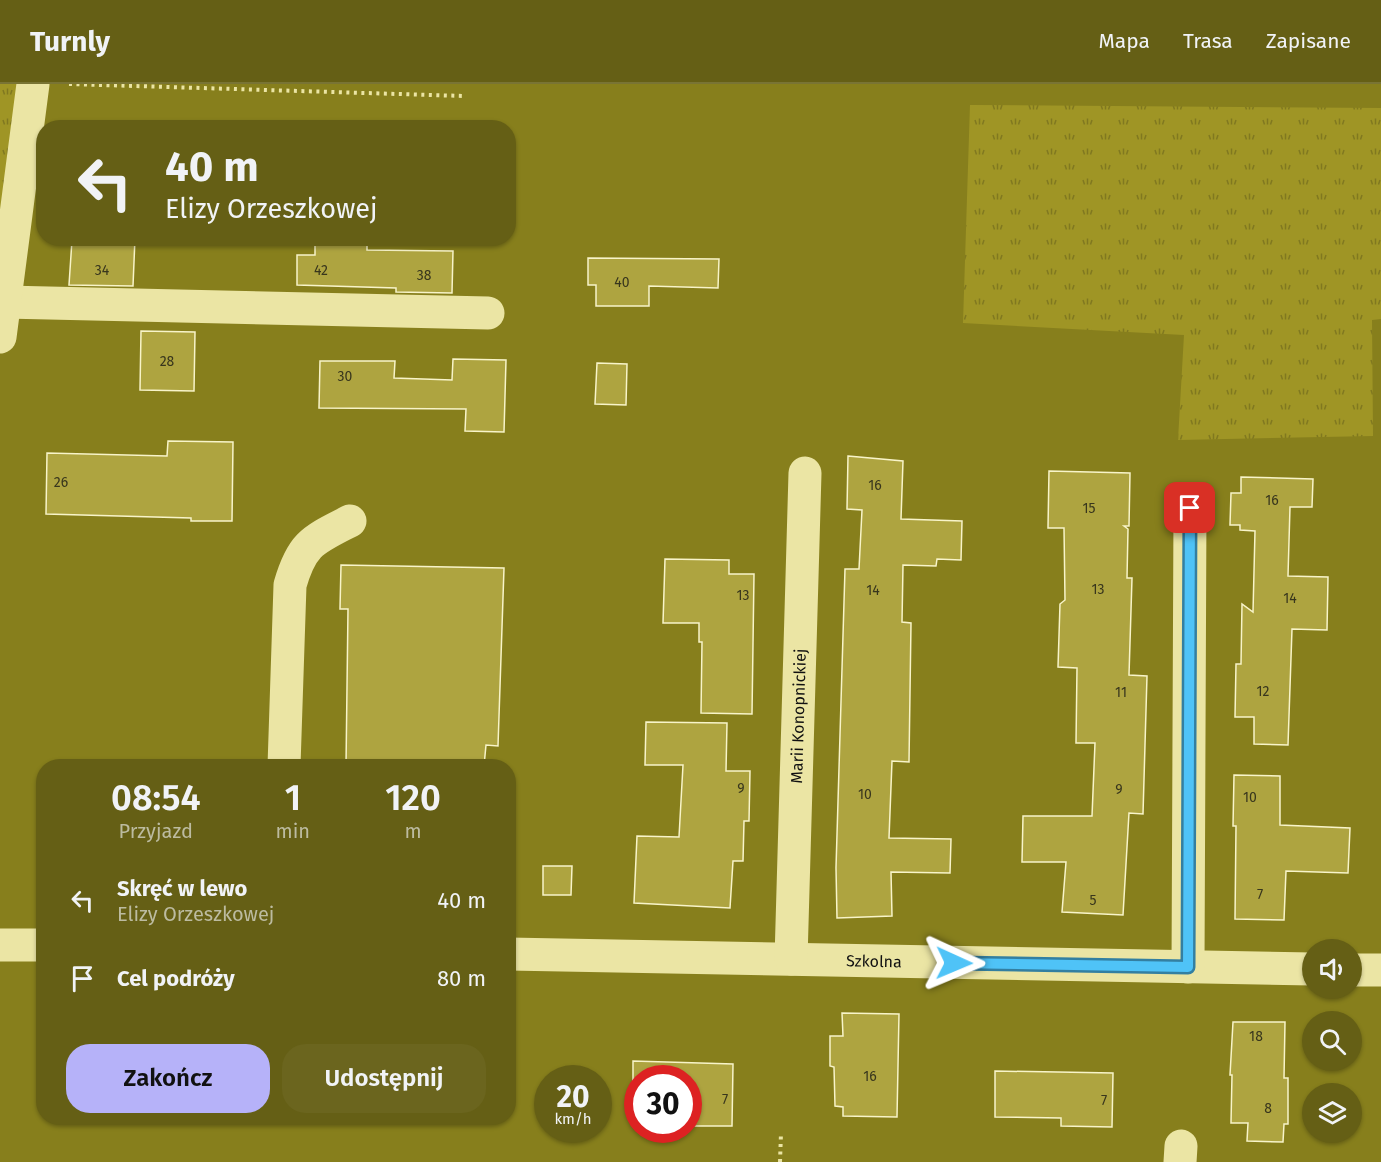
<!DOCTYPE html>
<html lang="pl">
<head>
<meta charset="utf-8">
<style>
	:root { --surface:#655f15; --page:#6b651e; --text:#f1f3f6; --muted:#bcbba0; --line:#797434; --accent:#b6b2f9 }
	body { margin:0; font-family:"Fira Sans",sans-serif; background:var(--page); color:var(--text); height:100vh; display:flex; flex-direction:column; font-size:22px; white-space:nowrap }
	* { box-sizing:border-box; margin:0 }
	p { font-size:20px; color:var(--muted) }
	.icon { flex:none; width:33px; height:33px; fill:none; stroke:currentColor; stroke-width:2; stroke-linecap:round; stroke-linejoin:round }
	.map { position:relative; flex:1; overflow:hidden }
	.sheet { position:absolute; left:36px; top:675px; width:480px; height:366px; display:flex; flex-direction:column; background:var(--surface); border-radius:24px; box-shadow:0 2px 4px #0004 }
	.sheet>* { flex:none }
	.hud { position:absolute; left:36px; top:36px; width:480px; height:126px; border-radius:24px; box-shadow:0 2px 4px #0004; background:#655f15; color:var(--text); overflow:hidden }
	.tools { position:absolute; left:1302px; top:855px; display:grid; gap:12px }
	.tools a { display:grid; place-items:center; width:60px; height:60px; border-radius:50%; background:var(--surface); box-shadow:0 2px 4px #0004; font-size:30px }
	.speed { position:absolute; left:534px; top:981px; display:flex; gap:12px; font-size:30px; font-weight:700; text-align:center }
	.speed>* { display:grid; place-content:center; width:78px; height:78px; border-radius:50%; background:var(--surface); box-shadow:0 2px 4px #0004; line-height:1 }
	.speed small { font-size:15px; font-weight:400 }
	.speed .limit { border:9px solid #d22; background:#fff; color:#111 }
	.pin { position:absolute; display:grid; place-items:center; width:51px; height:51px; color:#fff; margin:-26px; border-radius:12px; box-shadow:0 3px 9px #0006 }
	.me { position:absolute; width:66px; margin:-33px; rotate:91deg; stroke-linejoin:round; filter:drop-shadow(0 0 4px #0008) }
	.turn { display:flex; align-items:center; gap:21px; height:126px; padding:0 30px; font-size:27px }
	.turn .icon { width:78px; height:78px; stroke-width:2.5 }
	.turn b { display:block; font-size:42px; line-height:51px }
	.eta { display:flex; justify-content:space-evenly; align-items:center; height:102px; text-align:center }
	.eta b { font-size:36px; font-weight:600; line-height:42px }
	.cta { display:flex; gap:12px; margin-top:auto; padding:12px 30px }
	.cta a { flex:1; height:69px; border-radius:24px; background:var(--accent); color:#111; font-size:24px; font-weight:600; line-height:69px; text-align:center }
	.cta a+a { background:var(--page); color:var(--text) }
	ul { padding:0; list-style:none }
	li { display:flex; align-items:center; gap:18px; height:78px; padding:0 30px }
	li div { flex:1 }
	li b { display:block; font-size:22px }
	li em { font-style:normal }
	header { display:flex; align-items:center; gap:36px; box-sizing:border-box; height:84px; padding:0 30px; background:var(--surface); border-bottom:2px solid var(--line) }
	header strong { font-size:28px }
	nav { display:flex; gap:33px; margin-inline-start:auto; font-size:21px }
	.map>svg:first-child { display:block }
	.grass { fill:url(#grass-tufts) }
	.building { fill:#aea440; stroke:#f8f4c9; stroke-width:1.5 }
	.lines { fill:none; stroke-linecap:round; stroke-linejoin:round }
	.path { stroke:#ebe5a4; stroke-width:4; stroke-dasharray:3 4.5; stroke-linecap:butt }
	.minor { stroke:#ebe5a4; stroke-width:33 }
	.route-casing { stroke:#337fa1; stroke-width:15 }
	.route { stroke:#4fc3f7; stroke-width:10 }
	.labels { text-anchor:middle; stroke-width:4.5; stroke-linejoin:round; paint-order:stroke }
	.number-label { font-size:14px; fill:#38361d }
	.street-label { font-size:16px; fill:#111; stroke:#877f1c }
</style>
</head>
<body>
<header>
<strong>Turnly</strong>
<nav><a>Mapa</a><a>Trasa</a><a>Zapisane</a></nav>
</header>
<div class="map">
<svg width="1381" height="1078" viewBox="0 0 1381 1078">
	<defs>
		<pattern id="grass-tufts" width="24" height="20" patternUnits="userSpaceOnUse" patternTransform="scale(1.5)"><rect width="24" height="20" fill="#9f9525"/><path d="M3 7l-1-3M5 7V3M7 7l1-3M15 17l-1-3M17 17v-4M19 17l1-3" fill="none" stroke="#80781f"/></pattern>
	</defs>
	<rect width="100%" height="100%" fill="#877f1c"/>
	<!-- grass -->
	<g class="grass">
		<path d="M 0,0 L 33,0 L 0,218 Z"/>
		<path d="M 970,21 L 1381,24 L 1381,235 L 1372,236 L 1373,352 L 1178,356 L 1184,251 L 963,239 Z"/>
	</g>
	<!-- building -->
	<g class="building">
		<path d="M 86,154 L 135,154 L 133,202 L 69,201 L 72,156 L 86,156 Z"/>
		<path d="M 315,154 L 367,154 L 367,166 L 453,167 L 452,209 L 396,208 L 396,204 L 297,201 L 297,171 L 315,171 Z"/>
		<path d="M 588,174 L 719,175 L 718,204 L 649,202 L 649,222 L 596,222 L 596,201 L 588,201 Z"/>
		<path d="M 141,247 L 195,248 L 194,307 L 140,306 Z"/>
		<path d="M 453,275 L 506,276 L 504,348 L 465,347 L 466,325 L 319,324 L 320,277 L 395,277 L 394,294 L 452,296 Z"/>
		<path d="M 597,279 L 627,280 L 626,321 L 595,320 Z"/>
		<path d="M 168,357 L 233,358 L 232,437 L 191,437 L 191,434 L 46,430 L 47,369 L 167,372 Z"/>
		<path d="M 848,372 L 903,377 L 901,435 L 962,437 L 961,476 L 937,475 L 936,482 L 903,481 L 902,538 L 911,539 L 909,678 L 892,677 L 889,754 L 951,755 L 950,789 L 891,788 L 892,832 L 837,834 L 836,784 L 845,485 L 859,485 L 862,426 L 847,425 Z"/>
		<path d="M 1049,387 L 1130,389 L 1129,442 L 1124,442 L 1128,445 L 1127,494 L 1132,494 L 1129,591 L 1147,592 L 1143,730 L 1129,729 L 1123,831 L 1062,828 L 1066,778 L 1022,778 L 1023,732 L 1092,732 L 1095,659 L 1076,659 L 1077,584 L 1058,583 L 1060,520 L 1065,516 L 1064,444 L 1048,444 Z"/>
		<path d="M 1241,393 L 1313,395 L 1312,423 L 1290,423 L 1288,492 L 1328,493 L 1327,546 L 1292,545 L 1288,661 L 1254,660 L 1254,633 L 1235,633 L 1236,580 L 1241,580 L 1242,520 L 1253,528 L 1255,447 L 1240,446 L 1240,441 L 1230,441 L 1231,409 L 1241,409 Z"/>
		<path d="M 665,475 L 729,476 L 729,490 L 754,490 L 752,630 L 701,629 L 702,558 L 699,558 L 699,539 L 663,539 Z"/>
		<path d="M 341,481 L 504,484 L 498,662 L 486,661 L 484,682 L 346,682 L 348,525 L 340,525 Z"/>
		<path d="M 646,638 L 727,639 L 726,687 L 750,687 L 749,737 L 744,737 L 743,777 L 733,777 L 730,824 L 634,819 L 637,752 L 679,753 L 683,681 L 645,681 Z"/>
		<path d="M 1234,691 L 1280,692 L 1280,741 L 1350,744 L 1348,789 L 1286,787 L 1284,836 L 1235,835 L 1236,742 L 1233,742 Z"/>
		<path d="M 543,782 L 572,782 L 571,811 L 543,811 Z"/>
		<path d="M 842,929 L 899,930 L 897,1033 L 843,1032 L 843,1023 L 835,1022 L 834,983 L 830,982 L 830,952 L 843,952 Z"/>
		<path d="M 1233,938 L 1285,938 L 1284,994 L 1288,994 L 1288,1040 L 1284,1040 L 1283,1058 L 1247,1057 L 1248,1039 L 1231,1039 L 1232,991 L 1230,991 Z"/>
		<path d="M 633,977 L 733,980 L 732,1042 L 688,1042 L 688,994 L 638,994 L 638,1008 L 633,1008 Z"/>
		<path d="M 995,987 L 1113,989 L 1112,1043 L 1061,1042 L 1061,1034 L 995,1033 Z"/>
	</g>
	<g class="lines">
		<!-- path -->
		<g class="path">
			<path d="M 69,0 L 464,12"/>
			<path d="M 780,1078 L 781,1049"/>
		</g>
		<!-- minor -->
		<g class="minor">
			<path d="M 5,218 L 488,229"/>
			<path d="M 0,253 L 33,0"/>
			<path d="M 284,682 L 290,501 C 302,459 313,456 350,437"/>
			<path d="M 0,861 L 44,861"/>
			<path id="s1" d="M 508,870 L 1312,885"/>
			<path id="s2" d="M 791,875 L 805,389"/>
			<path d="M 1188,883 L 1190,424"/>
			<path d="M 1352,886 L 1381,886"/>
			<path d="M 1180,1078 L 1181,1062"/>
		</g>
	</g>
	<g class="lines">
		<!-- route casing -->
		<g class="route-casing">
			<path id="route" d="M 954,879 L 1188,883 L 1190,424"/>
		</g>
		<!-- route -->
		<use href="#route" class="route"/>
	</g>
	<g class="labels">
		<!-- number labels -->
		<g class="number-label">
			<text x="102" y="191">34</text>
			<text x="321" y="191">42</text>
			<text x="424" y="196">38</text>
			<text x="622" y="203">40</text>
			<text x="167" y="282">28</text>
			<text x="345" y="297">30</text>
			<text x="61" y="403">26</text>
			<text x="875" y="406">16</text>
			<text x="1272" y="421">16</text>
			<text x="1089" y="429">15</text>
			<text x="1098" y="510">13</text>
			<text x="873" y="511">14</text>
			<text x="743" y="516">13</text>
			<text x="1290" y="519">14</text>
			<text x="1263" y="612">12</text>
			<text x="1121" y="613">11</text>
			<text x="741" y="709">9</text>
			<text x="1119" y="710">9</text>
			<text x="865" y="715">10</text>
			<text x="1250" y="718">10</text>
			<text x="1260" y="815">7</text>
			<text x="1093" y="821">5</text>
			<text x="1256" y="957">18</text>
			<text x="870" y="997">16</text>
			<text x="725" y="1020">7</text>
			<text x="1104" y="1021">7</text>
			<text x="1268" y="1029">8</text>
		</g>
		<!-- street labels -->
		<g class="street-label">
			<text dy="6" stroke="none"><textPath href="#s2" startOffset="243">Marii Konopnickiej</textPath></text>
			<text dy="6" stroke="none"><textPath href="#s1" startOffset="366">Szkolna</textPath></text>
		</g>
	</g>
</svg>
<div class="tools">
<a><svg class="icon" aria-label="sound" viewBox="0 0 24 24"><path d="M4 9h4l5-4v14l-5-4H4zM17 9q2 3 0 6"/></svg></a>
<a><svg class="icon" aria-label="search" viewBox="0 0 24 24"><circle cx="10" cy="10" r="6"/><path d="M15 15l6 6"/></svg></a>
<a><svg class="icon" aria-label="layers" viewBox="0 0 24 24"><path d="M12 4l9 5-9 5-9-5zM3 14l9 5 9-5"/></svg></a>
</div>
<div class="speed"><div>20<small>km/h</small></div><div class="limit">30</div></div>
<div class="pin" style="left:1190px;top:424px;background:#d93025"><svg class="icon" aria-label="arrive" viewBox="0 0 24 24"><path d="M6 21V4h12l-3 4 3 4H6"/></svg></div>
<svg class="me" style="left:954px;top:879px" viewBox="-20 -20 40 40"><path d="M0-17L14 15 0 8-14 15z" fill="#4fc3f7" stroke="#fff" stroke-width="4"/></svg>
<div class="hud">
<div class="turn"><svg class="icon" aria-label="left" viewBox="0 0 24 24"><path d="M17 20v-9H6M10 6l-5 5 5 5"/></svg><div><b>40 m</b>Elizy Orzeszkowej</div></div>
</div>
<section class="sheet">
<div class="eta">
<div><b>08:54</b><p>Przyjazd</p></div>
<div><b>1</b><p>min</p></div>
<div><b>120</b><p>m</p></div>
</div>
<ul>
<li><svg class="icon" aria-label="left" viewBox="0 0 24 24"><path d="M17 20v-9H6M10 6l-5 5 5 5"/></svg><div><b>Skręć w lewo</b><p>Elizy Orzeszkowej</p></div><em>40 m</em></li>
<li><svg class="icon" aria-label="arrive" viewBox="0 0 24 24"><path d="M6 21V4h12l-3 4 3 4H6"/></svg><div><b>Cel podróży</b></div><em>80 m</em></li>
</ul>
<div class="cta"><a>Zakończ</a><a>Udostępnij</a></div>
</section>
</div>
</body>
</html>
